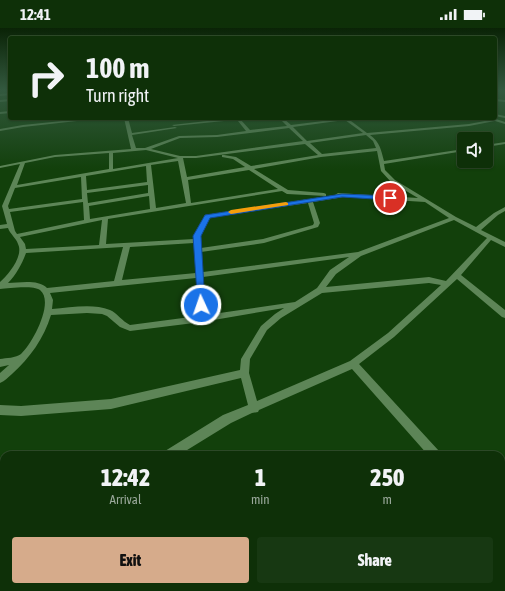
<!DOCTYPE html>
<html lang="en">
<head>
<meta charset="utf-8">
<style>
	:root { --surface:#0e3008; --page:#173812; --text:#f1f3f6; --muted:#9ba99c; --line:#2e4b29; --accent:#d6ab8b }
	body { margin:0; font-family:"Asap Condensed",sans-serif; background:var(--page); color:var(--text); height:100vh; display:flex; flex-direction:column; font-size:15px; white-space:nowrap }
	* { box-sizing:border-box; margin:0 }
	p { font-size:13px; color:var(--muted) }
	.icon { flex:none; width:22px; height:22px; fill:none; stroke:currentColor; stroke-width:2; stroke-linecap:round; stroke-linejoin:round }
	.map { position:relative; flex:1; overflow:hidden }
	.drawer { position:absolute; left:0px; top:423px; width:505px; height:140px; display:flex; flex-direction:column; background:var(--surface); border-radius:12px 12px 0 0; box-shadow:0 1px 3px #0004,0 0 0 1px var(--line) }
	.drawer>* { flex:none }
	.banner { position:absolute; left:8px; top:8px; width:489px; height:84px; border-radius:4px; box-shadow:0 1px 3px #0004,0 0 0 1px var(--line); background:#0e3008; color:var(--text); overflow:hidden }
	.buttons { position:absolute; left:457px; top:104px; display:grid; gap:8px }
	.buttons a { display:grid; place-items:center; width:36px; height:36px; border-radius:4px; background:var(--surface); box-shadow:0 1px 3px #0004,0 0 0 1px var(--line); font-size:20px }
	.pin { position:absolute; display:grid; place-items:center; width:34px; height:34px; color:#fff; margin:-17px; border:2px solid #fff; border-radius:50%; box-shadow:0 1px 4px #0007 }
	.me { position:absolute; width:44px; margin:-22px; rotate:357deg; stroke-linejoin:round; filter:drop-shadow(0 0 3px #0008) }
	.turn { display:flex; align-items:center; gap:14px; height:84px; padding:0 12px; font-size:18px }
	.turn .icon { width:52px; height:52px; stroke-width:2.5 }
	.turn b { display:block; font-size:28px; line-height:34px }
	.eta { display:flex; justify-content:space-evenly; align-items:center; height:68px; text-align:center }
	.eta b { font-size:24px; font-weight:800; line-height:28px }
	.primary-button { display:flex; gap:8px; margin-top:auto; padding:8px 12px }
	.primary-button a { flex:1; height:46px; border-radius:4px; background:var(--accent); color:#111; font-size:16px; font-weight:800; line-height:46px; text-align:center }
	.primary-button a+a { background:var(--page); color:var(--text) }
	.status { display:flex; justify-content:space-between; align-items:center; height:28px; padding:0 20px; background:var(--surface); direction:ltr }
	.status svg { height:11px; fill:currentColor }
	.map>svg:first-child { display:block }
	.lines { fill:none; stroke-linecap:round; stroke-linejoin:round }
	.street { fill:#5d8557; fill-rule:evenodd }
	.route { fill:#1a73e8; stroke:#114b97 }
	.slow { fill:#f59e0b }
</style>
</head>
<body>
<div class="status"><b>12:41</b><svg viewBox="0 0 49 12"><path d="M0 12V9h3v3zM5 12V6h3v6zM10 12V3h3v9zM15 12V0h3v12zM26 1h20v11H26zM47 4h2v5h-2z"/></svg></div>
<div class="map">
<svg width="505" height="563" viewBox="0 0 505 563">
	<rect width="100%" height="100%" fill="#12400b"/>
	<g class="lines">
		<!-- street -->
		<g class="street">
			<path d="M 10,65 L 10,67 L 0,68 L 0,66 Z"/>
			<path d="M 10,71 L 10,73 L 0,74 L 0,72 Z"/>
			<path d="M 495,71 L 505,72 L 505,74 L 495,73 Z"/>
			<path d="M 10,83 L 10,85 L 0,86 L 0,84 Z"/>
			<path d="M 495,86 L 505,88 L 505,90 L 495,88 Z"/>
			<path d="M 41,90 L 50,90 L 48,91 Z"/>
			<path d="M 91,90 L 104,90 L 23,99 L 0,103 L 0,101 L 23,97 Z"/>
			<path d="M 124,90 L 128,90 L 132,105 L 175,99 L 177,100 L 132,107 L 136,120 L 145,120 L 179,108 L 217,107 L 246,103 L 238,93 L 234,92 L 174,98 L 172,97 L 233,90 L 240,91 L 250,102 L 287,98 L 279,90 L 283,90 L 291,97 L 347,90 L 367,105 L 469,96 L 490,92 L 487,90 L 493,90 L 505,94 L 505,96 L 495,93 L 469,98 L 370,107 C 380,114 381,122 384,133 L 464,121 L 464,123 L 384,136 L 385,142 L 395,152 L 456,189 L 476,199 L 494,185 L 505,179 L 505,183 L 498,187 L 481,202 L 505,214 L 505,219 L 491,212 L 461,247 L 505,282 L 505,290 L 502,289 L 457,251 L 394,309 L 359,336 L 439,423 L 441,427 L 428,427 L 352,341 L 259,382 L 258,384 L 252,385 L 231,395 L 179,427 L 163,427 L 165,423 L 223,387 L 248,377 L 241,350 L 111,381 L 21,388 L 0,387 L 0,377 L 21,378 L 111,371 L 240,342 L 241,331 L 261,298 L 275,286 L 284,280 L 202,294 L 130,303 L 120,299 L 107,288 L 102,286 L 87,285 L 51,287 C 44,310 30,330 12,346 C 8,349 5,353 0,355 L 0,345 L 9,337 L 0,339 L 0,331 C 6,330 16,330 21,326 C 32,316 55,274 40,262 C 33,257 9,260 0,261 L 0,254 C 8,247 24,228 18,216 C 16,210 10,206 8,200 L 0,201 L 0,197 L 7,196 L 2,178 L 20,136 L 0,140 L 0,138 L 55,127 L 131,121 ZM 345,92 L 363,105 L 307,113 L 293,99 ZM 289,100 L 303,113 L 196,128 L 180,128 L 151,121 L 180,110 L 217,109 ZM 366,107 L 373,113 L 376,120 L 322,126 L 310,115 ZM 305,116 L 318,127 L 251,138 L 236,129 L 224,127 L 222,127 L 222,129 L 233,131 L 245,139 L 187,149 L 183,130 L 196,130 ZM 146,122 L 178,130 L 113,141 L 113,125 ZM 377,123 L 381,143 L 391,154 L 418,170 L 338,165 L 335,167 L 205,187 L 194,208 L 194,211 L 106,216 L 108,191 L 282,163 L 287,166 L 326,168 L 326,166 L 324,165 L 288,162 L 254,141 L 321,129 ZM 109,125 L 109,141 L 17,157 L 25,135 L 55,129 ZM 178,133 L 186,175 L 156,180 L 151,137 ZM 146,138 L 147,154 L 87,162 L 86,148 ZM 249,142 L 278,161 L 191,175 L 188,152 ZM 81,149 L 82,171 L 9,181 L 8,178 L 15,160 ZM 148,157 L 148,165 L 88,175 L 87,165 ZM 149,168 L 150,181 L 90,191 L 89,178 ZM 344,169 L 425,174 L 449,190 L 358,224 L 203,244 L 201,224 L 264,215 L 318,199 L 320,195 L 313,174 ZM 83,174 L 84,192 L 17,206 L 15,203 L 10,184 ZM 308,175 L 314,195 L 313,197 L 263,211 L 201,220 L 200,208 L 209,189 ZM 102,192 L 99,217 L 26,221 L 25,216 L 20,209 ZM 454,192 L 487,210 L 446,253 L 429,249 L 326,259 L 336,246 L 361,228 ZM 194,215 L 196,245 L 122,252 L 130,219 ZM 123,219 L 114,253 L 47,260 C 38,251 19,255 8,255 C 16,247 22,236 26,225 ZM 349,229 L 330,242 L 317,260 L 295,274 L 206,287 L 203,249 ZM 196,250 L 198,288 L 130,297 C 122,293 117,285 110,282 C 92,275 70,280 52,281 L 53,272 L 50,265 ZM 429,255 L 441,257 L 388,305 L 350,333 L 257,373 L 249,345 L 250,331 L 267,302 L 281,290 L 322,265 Z"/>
			<path d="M 505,114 L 505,116 L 486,119 L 486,117 Z"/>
			<path d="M 501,494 L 505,495 L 505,511 L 501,510 Z"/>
			<path d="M 287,559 L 301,559 L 302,563 L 288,563 Z"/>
		</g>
	</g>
	<!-- sky -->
	<linearGradient id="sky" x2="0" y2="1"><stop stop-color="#0a2306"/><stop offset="0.44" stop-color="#33593f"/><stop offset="1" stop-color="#33593f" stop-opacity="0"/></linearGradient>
	<rect width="505" height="141" fill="url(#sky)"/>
	<!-- route -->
	<path class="route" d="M 342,166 L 390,168 L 393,170 L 390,172 L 342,169 L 210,190 L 201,208 L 205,277 L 204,279 L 198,279 L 193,208 L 205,187 Z"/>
	<!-- slow -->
	<path class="slow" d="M 286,174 L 288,175 L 288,177 L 231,186 L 228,184 L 231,182 Z"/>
</svg>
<div class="buttons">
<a><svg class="icon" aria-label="sound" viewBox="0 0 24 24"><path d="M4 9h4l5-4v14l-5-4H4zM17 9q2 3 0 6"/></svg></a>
</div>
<div class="pin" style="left:390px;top:170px;background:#d93025"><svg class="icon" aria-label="arrive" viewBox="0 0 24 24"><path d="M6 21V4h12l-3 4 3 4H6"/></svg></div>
<svg class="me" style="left:201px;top:277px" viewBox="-20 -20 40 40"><circle r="17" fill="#1a73e8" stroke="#fff" stroke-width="3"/><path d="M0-11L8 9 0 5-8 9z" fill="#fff"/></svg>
<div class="banner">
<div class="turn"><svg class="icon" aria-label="right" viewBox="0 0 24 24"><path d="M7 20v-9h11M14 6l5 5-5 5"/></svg><div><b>100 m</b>Turn right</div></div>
</div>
<section class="drawer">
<div class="eta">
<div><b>12:42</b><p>Arrival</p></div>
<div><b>1</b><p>min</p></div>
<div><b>250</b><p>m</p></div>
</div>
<div class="primary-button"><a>Exit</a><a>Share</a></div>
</section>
</div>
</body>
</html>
